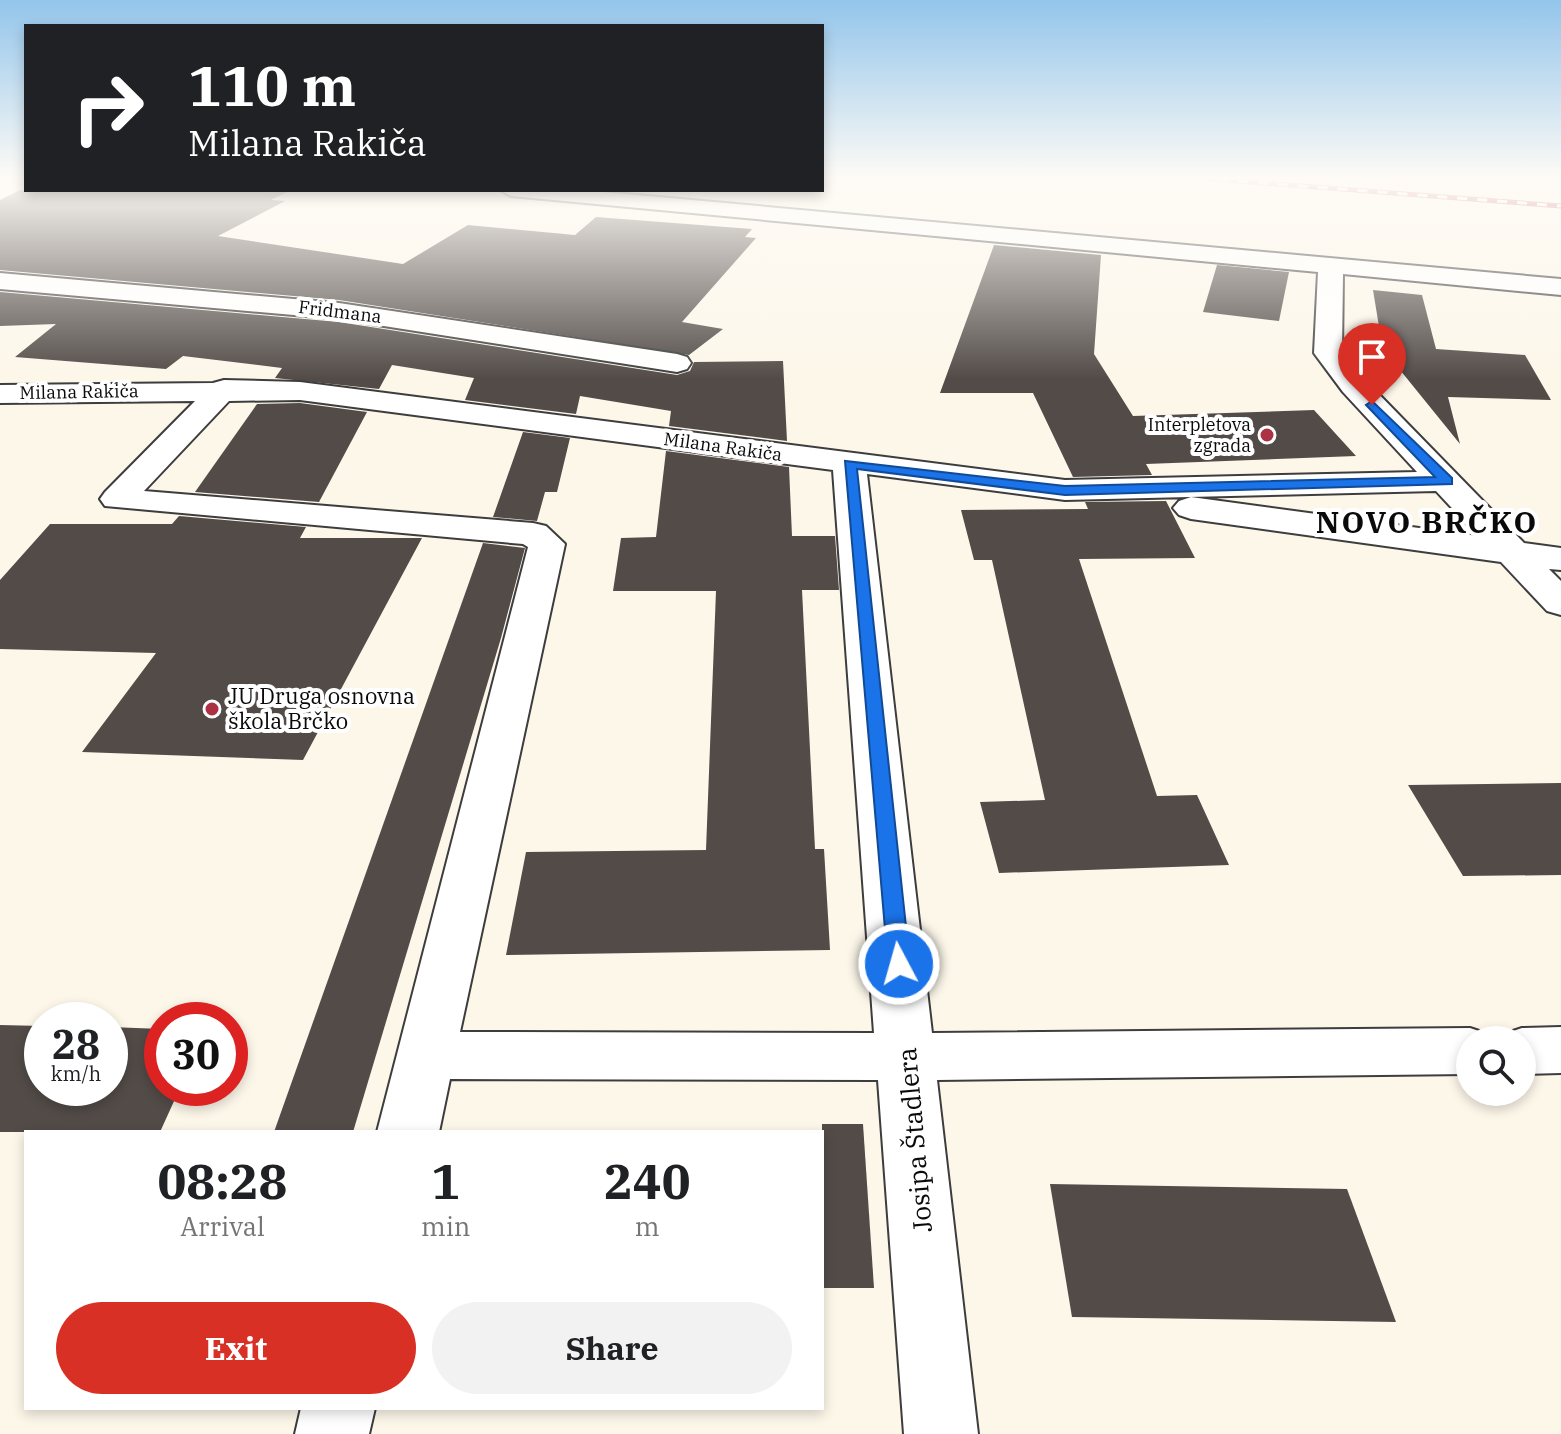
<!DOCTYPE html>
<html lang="en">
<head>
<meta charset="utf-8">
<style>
	:root { --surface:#fff; --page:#f2f2f2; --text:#202124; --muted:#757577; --accent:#d93025 }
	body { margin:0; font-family:"IBM Plex Serif",serif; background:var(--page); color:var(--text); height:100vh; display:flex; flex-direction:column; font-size:30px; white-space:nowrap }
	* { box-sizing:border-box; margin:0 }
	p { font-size:26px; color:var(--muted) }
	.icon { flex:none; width:44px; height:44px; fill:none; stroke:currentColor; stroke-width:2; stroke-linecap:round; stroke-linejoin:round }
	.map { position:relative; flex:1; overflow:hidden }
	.details { position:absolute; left:24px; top:1130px; width:800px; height:280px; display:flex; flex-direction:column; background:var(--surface); border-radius:0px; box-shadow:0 4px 12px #0003 }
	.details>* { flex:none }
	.top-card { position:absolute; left:24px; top:24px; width:800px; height:168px; border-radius:0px; box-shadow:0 4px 12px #0003; background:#202124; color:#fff; overflow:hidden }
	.controls { position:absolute; left:1456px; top:1026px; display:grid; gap:16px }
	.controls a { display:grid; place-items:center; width:80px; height:80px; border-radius:50%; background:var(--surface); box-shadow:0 4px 12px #0003; font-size:40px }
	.speed { position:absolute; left:24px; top:1002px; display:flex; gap:16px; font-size:40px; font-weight:700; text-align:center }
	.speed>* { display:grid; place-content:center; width:104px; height:104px; border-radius:50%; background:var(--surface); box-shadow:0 4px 12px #0003; line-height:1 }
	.speed small { font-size:20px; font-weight:400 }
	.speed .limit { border:12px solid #d22; background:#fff; color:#111 }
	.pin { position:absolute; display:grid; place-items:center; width:68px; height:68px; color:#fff; margin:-82px -34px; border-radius:50% 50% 50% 0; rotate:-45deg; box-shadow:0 0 8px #0007 }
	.pin .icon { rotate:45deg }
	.me { position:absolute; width:88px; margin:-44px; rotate:354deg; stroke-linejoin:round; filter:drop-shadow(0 0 6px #0008) }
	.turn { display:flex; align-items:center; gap:28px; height:168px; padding:0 32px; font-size:36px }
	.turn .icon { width:104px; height:104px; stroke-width:2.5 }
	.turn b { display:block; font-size:56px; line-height:68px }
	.eta { display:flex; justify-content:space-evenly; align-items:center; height:136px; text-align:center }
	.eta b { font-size:48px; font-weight:700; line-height:56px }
	.cta { display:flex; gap:16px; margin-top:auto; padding:16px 32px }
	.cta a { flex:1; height:92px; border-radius:48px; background:var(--accent); color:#fff; font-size:32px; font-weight:700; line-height:92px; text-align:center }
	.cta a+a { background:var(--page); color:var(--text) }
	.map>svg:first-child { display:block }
	.building { fill:#524b48 }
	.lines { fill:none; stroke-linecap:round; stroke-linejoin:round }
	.minor-casing { stroke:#3d3d3d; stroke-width:4 }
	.minor { fill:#fff; fill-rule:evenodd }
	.rail-casing { stroke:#ac3143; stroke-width:5 }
	.rail { stroke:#fff; stroke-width:3; stroke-dasharray:10; stroke-linecap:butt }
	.route { fill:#1a73e8; stroke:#114b97; stroke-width:2 }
	.poi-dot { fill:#ac3143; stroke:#fff; stroke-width:3 }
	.labels { text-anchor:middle; stroke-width:8; stroke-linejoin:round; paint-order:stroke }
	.far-street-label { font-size:18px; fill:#0a0a0a; stroke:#fff }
	.far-poi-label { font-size:18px; fill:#0a0a0a; stroke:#fff; text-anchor:end }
	.poi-label { font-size:22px; fill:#0a0a0a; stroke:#fff; text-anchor:start }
	.near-street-label { font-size:26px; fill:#0a0a0a; stroke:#fff }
	.district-label { font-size:30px; font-weight:bold; letter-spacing:2px; fill:#0a0a0a; stroke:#fff }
</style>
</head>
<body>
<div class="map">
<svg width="1561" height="1434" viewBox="0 0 1561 1434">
	<rect width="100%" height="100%" fill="#fdf7ea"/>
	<!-- building -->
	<g class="building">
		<path d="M 20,190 L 291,190 L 271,200 L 285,201 L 218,236 L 403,264 L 468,225 L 575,235 L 596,217 L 752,229 L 745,237 L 756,238 L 682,322 L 723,329 L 689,355 L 339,300 L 0,270 L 0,200 Z"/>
		<path d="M 994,245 L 1101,255 L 1094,354 L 1133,416 L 1314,410 L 1356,456 L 1146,464 L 1152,475 L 1073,477 L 1033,393 L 940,393 Z"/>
		<path d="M 1217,265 L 1289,272 L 1279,321 L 1203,312 Z"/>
		<path d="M 1373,290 L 1422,295 L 1436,349 L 1525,355 L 1551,400 L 1448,397 L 1460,444 L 1379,344 L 1382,345 Z"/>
		<path d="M 0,292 L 339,322 L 677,375 L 690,371 L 694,362 L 783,361 L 787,441 L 669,426 L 671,411 L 580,396 L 576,414 L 465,400 L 474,378 L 392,365 L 379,389 L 275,378 L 282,368 L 183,356 L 166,369 L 15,357 L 56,324 L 0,326 Z"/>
		<path d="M 300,403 L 367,412 L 319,502 L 195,492 L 257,404 Z"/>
		<path d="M 523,432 L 570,438 L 557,492 L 545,492 L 537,521 L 493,517 Z"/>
		<path d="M 666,451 L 789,467 L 792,536 L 835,536 L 839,590 L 802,590 L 815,849 L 824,849 L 830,950 L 506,955 L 526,852 L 706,850 L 716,591 L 613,591 L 621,538 L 656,537 Z"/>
		<path d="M 1166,501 L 1195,558 L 1079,559 L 1157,796 L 1197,795 L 1229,865 L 999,873 L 980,802 L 1045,800 L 992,560 L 974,560 L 961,510 L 1088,509 L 1085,502 Z"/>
		<path d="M 179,516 L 306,527 L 300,538 L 422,538 L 303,760 L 82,752 L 156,653 L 0,649 L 0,580 L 50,524 L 172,524 Z"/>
		<path d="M 483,543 L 525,548 L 501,638 L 353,1132 L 274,1132 Z"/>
		<path d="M 1561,783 L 1561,875 L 1463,876 L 1408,785 Z"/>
		<path d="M 0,1025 L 42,1026 L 42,1088 L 110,1088 L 110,1027 L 162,1029 L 162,1088 L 180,1088 L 160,1132 L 0,1132 Z"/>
		<path d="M 822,1124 L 863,1124 L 874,1288 L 822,1288 Z"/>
		<path d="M 1050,1184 L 1347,1189 L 1396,1322 L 1072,1317 Z"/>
	</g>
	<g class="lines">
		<!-- minor casing -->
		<g class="minor-casing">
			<g id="minor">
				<path d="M 500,190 L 581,190 L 1561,279 L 1561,295 L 1343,274 L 1342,352 L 1365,380 L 1524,543 L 1561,548 L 1561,570 L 1549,569 L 1561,581 L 1561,615 L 1547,611 L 1501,562 L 1191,519 L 1179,515 L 1173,508 L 1179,501 L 1191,497 L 1478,536 L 1436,491 L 1065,500 L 867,474 L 932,1033 L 1470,1028 L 1491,1035 L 1493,1040 L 1470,1040 L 1470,1074 L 937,1080 L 978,1434 L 904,1434 L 878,1080 L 450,1079 L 439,1132 L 377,1132 L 528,547 L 523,544 L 105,506 L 100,499 L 105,492 L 195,401 L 0,403 L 0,385 L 213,383 L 224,380 L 300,382 L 1065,480 L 1417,472 L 1343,392 L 1314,353 L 1318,272 L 511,196 ZM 300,400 L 833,470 L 874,1033 L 460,1032 L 565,544 L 546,526 L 533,523 L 144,491 L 229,401 Z"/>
				<path d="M 0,273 L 339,303 L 677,354 L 687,357 L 691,363 L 687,369 L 677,372 L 339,319 L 0,289 Z"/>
				<path d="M 1561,1027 L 1561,1073 L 1522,1074 L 1522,1040 L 1499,1040 L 1501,1035 L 1522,1028 Z"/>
				<path d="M 301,1408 L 375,1408 L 369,1434 L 295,1434 Z"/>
			</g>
		</g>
		<!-- minor -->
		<use href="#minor" class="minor"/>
		<!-- rail casing -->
		<g class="rail-casing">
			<path id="rail" d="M 1198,178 L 1561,206"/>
		</g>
		<!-- rail -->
		<use href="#rail" class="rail"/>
	</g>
	<!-- sky -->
	<linearGradient id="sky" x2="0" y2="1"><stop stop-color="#93c5eb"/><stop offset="0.47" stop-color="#fefbf6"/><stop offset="1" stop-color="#fefbf6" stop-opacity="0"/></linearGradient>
	<rect width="1561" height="379" fill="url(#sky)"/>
	<!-- route -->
	<path class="route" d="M 1372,401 L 1452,478 L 1452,484 L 1065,495 L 857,469 L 910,964 L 907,970 L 899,972 L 891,970 L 888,964 L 845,461 L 1065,486 L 1435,477 L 1368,407 L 1366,405 Z"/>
	<!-- markers -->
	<g class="poi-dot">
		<circle cx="1267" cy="435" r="8"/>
		<circle cx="212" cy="709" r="8"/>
	</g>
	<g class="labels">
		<!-- far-street labels -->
		<g class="far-street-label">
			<text transform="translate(340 312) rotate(7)" y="6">Fridmana</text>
			<text transform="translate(79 392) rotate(-1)" y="6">Milana Rakiča</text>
			<text transform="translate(723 447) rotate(8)" y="6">Milana Rakiča</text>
		</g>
		<!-- far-poi labels -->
		<g class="far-poi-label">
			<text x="1251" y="431">Interpletova<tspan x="1251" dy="21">zgrada</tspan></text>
		</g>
		<!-- poi labels -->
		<g class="poi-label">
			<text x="228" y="704">JU Druga osnovna<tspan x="228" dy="25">škola Brčko</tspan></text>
		</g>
		<!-- near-street labels -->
		<g class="near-street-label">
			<text transform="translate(915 1140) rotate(-95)" y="9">Josipa Štadlera</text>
		</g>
		<!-- district labels -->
		<g class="district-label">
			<text x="1427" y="533">NOVO BRČKO</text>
		</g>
	</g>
</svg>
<div class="controls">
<a><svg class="icon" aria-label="search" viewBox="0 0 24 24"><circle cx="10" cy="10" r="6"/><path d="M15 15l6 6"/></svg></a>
</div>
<div class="speed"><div>28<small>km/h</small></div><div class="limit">30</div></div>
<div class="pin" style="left:1372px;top:405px;background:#d93025"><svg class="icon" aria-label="arrive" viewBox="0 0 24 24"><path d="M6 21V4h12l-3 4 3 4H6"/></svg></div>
<svg class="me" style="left:899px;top:964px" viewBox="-20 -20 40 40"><circle r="17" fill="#1a73e8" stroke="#fff" stroke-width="3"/><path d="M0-11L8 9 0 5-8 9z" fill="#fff"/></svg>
<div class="top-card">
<div class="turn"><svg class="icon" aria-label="right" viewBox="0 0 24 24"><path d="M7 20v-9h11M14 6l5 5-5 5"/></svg><div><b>110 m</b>Milana Rakiča</div></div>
</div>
<section class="details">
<div class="eta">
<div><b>08:28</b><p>Arrival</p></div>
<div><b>1</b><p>min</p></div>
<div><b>240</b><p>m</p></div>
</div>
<div class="cta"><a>Exit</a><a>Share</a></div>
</section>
</div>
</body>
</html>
